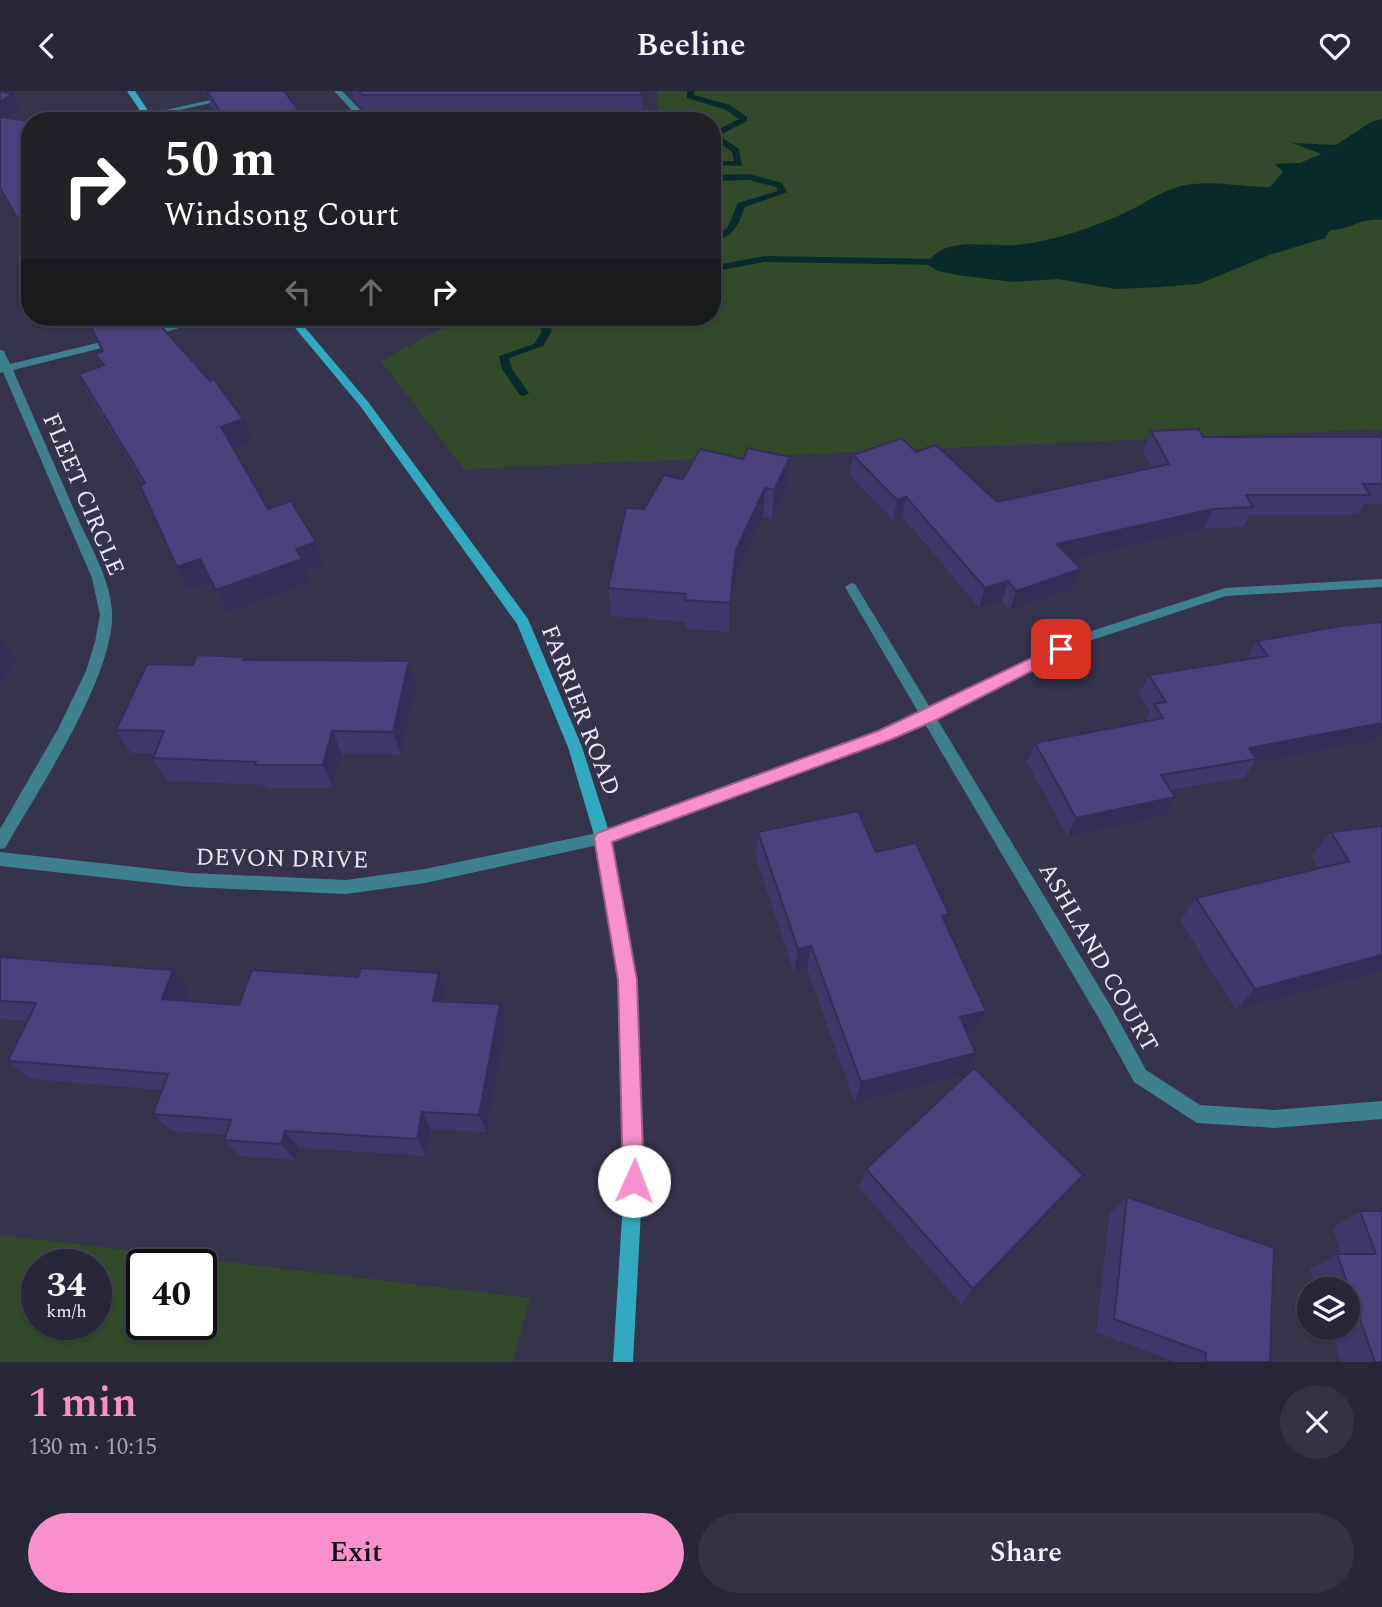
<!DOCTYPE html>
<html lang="en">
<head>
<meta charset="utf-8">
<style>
	:root { --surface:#282639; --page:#343244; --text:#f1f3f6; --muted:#a5a5ae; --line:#444353; --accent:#f790cd }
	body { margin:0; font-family:Spectral,serif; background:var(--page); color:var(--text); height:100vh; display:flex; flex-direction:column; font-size:26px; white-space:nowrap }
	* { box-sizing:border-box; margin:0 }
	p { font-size:23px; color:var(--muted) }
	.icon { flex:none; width:38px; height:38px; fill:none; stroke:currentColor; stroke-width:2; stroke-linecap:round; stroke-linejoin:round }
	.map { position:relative; height:1271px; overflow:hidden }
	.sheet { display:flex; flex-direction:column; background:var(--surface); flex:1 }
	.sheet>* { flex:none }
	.top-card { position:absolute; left:21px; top:21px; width:700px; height:214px; border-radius:28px; box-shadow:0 2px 5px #0004,0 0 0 2px var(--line); background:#202124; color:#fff; overflow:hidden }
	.controls { position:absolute; left:1297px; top:1186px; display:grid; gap:14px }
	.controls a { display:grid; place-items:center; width:63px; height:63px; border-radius:50%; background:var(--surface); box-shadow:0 2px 5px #0004,0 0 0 2px var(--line); font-size:35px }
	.speed { position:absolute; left:21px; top:1158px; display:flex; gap:14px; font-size:35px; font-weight:700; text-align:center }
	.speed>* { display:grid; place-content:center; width:91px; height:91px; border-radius:50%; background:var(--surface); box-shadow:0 2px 5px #0004,0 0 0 2px var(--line); line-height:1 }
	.speed small { font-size:18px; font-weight:400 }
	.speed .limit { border:4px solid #111; border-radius:10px; background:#fff; color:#111 }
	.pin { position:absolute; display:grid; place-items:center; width:60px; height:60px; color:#fff; margin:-30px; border-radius:14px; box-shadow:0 4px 10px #0006 }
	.me { position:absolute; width:77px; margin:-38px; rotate:2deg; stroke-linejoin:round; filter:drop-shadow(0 0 5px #0008) }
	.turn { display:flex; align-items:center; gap:24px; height:147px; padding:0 28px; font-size:32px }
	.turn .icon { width:91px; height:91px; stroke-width:2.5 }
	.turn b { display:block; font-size:49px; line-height:60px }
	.lanes { display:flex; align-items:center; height:66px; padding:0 28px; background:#0003; justify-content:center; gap:35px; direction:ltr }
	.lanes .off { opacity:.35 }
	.round { display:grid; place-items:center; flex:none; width:74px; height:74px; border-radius:37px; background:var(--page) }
	.head { display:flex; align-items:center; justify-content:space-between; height:119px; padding:0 28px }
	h1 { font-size:42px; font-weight:600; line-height:52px; color:var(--accent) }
	.cta { display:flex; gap:14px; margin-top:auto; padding:14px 28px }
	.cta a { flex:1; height:80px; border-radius:42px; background:var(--accent); color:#111; font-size:28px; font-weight:600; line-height:80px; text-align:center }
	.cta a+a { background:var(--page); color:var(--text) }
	header { display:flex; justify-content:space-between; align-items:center; height:91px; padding:0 28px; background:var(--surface); font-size:32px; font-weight:600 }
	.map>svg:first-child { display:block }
	.green { fill:#324a29; fill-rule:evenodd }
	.water { fill:#082a2a }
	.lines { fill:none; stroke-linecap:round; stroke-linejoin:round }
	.stream { fill:#082a2a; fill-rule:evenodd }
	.street { fill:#3f808f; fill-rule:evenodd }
	.secondary { fill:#33a9c0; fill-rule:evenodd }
	.wall { fill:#40386b }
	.shaded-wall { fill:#342e57 }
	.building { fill:#4b417c; stroke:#342e57; stroke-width:2 }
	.route { fill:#f790cd; stroke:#a15e85; stroke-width:2 }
	.labels { text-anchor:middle; stroke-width:5; stroke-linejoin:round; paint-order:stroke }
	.street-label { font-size:24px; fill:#e9e7f8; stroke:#36334c }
</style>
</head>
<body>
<header><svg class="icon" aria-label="back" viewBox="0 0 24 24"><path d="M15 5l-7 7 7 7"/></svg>Beeline<svg class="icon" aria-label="heart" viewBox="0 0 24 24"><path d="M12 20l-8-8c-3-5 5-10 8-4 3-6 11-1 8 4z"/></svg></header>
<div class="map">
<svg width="1382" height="1271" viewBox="0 0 1382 1271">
	<rect width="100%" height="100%" fill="#36334c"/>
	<!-- green -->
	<g class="green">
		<path d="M 657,0 L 1382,0 L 1382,338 L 464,378 L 381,270 L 463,226 L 712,226 L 712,30 L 658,30 Z"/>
		<path d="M 0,1144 L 530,1207 L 513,1271 L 0,1271 ZM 96,1174 L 96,1234 L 37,1234 L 37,1174 ZM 142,1174 L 201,1174 L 201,1234 L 142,1234 Z"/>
	</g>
	<!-- water -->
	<path class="water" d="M 1382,28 L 1382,129 C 1361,126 1351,139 1330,139 L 1325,147 L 1269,164 L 1199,193 L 1161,196 L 1116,198 L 1058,188 L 1012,191 L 957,184 L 938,180 L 927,173 C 944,143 988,157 1016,154 C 1049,151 1088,138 1118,125 C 1140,116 1158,101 1181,95 C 1209,88 1240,96 1270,96 L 1283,81 L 1275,73 L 1300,72 L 1321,63 L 1293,52 L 1336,54 L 1371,31 Z"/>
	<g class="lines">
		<!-- stream -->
		<g class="stream">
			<path d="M 687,0 L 695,0 L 694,4 L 730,14 L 747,26 L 747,30 L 722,43 L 721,46 L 739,58 L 742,75 L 712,74 L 712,70 L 734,70 L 732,61 L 713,47 L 715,40 L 739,28 L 724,18 L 687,7 Z"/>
			<path d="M 749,83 L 782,92 L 787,101 L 745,116 C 738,134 734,147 712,150 L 712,144 C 731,142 731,126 738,112 L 778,100 L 776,96 L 749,89 L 712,90 L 712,84 Z"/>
			<path d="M 764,165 L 944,168 L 949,171 L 944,174 L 764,171 L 712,181 L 712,175 Z"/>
			<path d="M 535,226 L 545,226 L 552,240 L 543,255 L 509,267 L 512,278 L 529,302 L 524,305 L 520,304 L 502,278 L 499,265 L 534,253 L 542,240 Z"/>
		</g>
		<!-- street -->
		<g class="street">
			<path d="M 251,0 L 266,0 L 147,26 L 143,24 Z"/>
			<path d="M 334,0 L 342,0 L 371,30 L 362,30 Z"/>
			<path d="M 203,226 L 219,226 L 147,246 L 142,243 Z"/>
			<path d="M 118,247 L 123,250 L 122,252 L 13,279 C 35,329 57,380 79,430 C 92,458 110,489 112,520 C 116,583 37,701 5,757 L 0,758 L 0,738 L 58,638 L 86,580 L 95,551 L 100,524 L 92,487 L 3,281 L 0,282 L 0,259 L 4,260 L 10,273 Z"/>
			<path d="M 1382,488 L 1382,496 L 1226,505 L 1089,550 L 937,628 L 1113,919 L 1146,979 L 1200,1014 L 1274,1019 L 1382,1010 L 1382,1028 L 1274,1037 L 1197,1032 L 1134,991 L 1101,931 L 925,633 L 603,753 L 425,792 L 346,803 L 190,796 L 0,775 L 0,761 L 190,782 L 346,789 L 425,778 L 602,741 L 920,624 L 845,496 L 851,492 L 855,493 L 931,618 L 1079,544 L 1225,497 Z"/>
		</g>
		<!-- secondary -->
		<g class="secondary">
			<path d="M 127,0 L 135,0 L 155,30 L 147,30 Z"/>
			<path d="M 286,226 L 296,226 L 369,312 L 528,528 L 582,656 L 611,747 L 635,889 L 644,1062 L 633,1271 L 613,1271 L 626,1062 L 619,889 L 595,747 L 568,656 L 517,533 L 361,316 Z"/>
		</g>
	</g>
	<!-- wall -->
	<g class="wall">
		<path d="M 202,0 L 284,0 L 306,30 L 221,30 L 211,15 L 209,7 L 207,7 Z"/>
		<path d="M 352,0 L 643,0 L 642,21 L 366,21 L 354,9 Z"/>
		<path d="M 0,1 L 13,3 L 21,20 L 11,27 L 30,30 L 30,152 L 13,121 L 0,102 Z"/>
		<path d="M 84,226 L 153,226 L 252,351 L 234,358 L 268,418 L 316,451 L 324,474 L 306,480 L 310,491 L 227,522 L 211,491 L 188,499 L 177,476 L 143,393 L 90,306 L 79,283 L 101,275 L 95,263 L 102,260 Z"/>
		<path d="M 1151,340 L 1203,346 L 1382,346 L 1382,413 L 1365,413 L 1358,424 L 1249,424 L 1243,436 L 1203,438 L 1071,468 L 1073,498 L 1010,519 L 1002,510 L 979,517 L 902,425 L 893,429 L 850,384 L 853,364 L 916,361 L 997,411 L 1152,377 L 1143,360 Z"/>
		<path d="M 790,366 L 788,395 L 772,428 L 763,426 L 734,488 L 729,541 L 686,538 L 685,531 L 611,525 L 608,497 L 644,418 L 683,388 L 743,368 Z"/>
		<path d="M 1382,531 L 1382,642 L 1377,649 L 1254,672 L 1244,687 L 1170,699 L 1164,725 L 1067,745 L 1027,671 L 1035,652 L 1145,631 L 1150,621 L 1139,603 L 1149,584 L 1247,568 L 1257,550 Z"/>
		<path d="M 245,566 L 246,569 L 416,594 L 401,664 L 342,663 L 333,697 L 266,697 L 265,694 L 167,690 L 153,667 L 154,663 L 131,662 L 116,639 L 193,574 Z"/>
		<path d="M 1382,735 L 1382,880 L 1236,919 L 1180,830 L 1196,807 L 1319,777 L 1311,765 L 1331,741 Z"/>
		<path d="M 758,741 L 876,761 L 946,832 L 975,942 L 968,944 L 976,962 L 965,983 L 855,1012 L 807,878 L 794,881 L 756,767 Z"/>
		<path d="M 0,866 L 190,899 L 186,910 L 239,914 L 358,886 L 439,882 L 447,902 L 445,911 L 500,913 L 506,933 L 487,1041 L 431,1039 L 426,1065 L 299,1057 L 296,1069 L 240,1065 L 224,1049 L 226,1044 L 171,1040 L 153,1023 L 162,999 L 31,988 L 8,970 L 27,930 L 0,928 Z"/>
		<path d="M 866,1078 L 1083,1084 L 1068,1102 L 961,1213 L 859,1096 Z"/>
		<path d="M 1127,1106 L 1270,1271 L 1175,1271 L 1096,1241 L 1109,1124 Z"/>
		<path d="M 1360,1120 L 1382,1120 L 1382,1271 L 1341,1271 L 1330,1237 L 1348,1237 L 1348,1199 L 1317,1199 L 1310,1178 L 1337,1163 L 1341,1163 L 1333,1137 Z"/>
	</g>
	<!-- shaded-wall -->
	<g class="shaded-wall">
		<path d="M 204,0 L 207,0 L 209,7 L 207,7 Z"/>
		<path d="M 13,3 L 21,20 L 0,34 L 0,11 Z"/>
		<path d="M 237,27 L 237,30 L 226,30 L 225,29 Z"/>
		<path d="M 105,226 L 147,226 L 91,236 L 96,249 L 87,230 Z"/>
		<path d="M 243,328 L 252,351 L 230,359 L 221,336 Z"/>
		<path d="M 790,366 L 788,395 L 772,428 L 774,399 Z"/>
		<path d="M 765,397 L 763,426 L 734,488 L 729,541 L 730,512 L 736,459 Z"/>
		<path d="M 906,406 L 902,425 L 893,429 L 897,409 Z"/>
		<path d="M 1213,418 L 1203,438 L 1050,473 L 1057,453 Z"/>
		<path d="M 316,451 L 324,474 L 306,480 L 310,491 L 227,522 L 216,499 L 296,458 Z"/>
		<path d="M 200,468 L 211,491 L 188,499 L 177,476 Z"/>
		<path d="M 1081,478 L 1073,498 L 1010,519 L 1016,500 Z"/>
		<path d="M 1008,490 L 1002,510 L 979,517 L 985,497 Z"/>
		<path d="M 0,546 L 16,569 L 0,593 Z"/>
		<path d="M 409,570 L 416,594 L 401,664 L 393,641 Z"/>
		<path d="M 1382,632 L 1382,642 L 1377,649 L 1254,672 L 1256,668 L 1249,657 Z"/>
		<path d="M 332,640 L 342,663 L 333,697 L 323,674 Z"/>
		<path d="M 1175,706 L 1164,725 L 1067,745 L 1076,727 Z"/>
		<path d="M 949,823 L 940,848 L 942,825 Z"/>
		<path d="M 811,855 L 807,878 L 794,881 L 798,858 Z"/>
		<path d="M 1382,864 L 1382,880 L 1236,919 L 1255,898 Z"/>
		<path d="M 173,879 L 190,899 L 179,928 L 162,908 Z"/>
		<path d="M 439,882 L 447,902 L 441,930 L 433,910 Z"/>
		<path d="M 500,913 L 506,933 L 487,1041 L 479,1024 Z"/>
		<path d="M 986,920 L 975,942 L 950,948 L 960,926 Z"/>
		<path d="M 976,962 L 965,983 L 855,1012 L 861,991 Z"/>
		<path d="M 422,1021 L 431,1039 L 426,1065 L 417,1048 Z"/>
		<path d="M 285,1040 L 299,1057 L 296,1069 L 281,1053 Z"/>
		<path d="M 1083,1084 L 1068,1102 L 961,1213 L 973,1198 Z"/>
	</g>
	<!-- building -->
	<g class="building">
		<path d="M 207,0 L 284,0 L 306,30 L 238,30 L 237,27 L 225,29 Z"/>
		<path d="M 358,0 L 642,0 L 642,4 L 362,4 Z"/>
		<path d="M 0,1 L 13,3 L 0,11 Z"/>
		<path d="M 0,26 L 30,30 L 30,149 L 0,97 Z"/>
		<path d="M 85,226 L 105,226 L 87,230 Z"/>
		<path d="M 133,226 L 153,226 L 210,290 L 214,288 L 243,328 L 221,336 L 268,418 L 291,410 L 316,451 L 296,458 L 302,468 L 216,499 L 200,468 L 177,476 L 140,394 L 145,392 L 79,283 L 104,274 L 95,263 L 103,260 L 91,236 Z"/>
		<path d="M 1199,338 L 1203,346 L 1382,346 L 1382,393 L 1363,393 L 1370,404 L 1246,404 L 1253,416 L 1213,418 L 1057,453 L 1081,478 L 1016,500 L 1008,490 L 985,497 L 906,406 L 897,409 L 853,364 L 902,347 L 916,361 L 936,354 L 997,411 L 1169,373 L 1151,340 Z"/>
		<path d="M 748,357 L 790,366 L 774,399 L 765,397 L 736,459 L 730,512 L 685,509 L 686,503 L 608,497 L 626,417 L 644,418 L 664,384 L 683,388 L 700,358 L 743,368 Z"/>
		<path d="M 1382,531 L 1382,632 L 1249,657 L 1256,668 L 1161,684 L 1175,706 L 1076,727 L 1035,652 L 1163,627 L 1154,613 L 1166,611 L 1149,584 L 1268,565 L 1257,550 L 1341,535 Z"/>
		<path d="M 197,564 L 245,566 L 243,569 L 409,570 L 393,641 L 332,640 L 323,674 L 255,674 L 256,671 L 153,667 L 164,640 L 116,639 L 147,573 L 193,574 Z"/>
		<path d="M 858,720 L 876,761 L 916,752 L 949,823 L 942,825 L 986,920 L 960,926 L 976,962 L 861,991 L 811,855 L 798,858 L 758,741 Z"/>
		<path d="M 1382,735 L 1382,864 L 1255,898 L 1196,807 L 1349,770 L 1331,741 Z"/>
		<path d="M 0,866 L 173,879 L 162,908 L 239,914 L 252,879 L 358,886 L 361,877 L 439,882 L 433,910 L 500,913 L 479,1024 L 422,1021 L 417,1048 L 285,1040 L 281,1053 L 224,1049 L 231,1029 L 153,1023 L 168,983 L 8,970 L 36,912 L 0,910 Z"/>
		<path d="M 974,977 L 1083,1084 L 973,1198 L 866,1078 Z"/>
		<path d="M 1127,1106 L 1274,1157 L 1270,1271 L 1206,1271 L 1206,1262 L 1114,1228 Z"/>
		<path d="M 1360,1120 L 1382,1120 L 1382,1271 L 1375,1271 L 1337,1163 L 1376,1163 Z"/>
	</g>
	<!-- route -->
	<path class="route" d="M 1061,553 L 1069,558 L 1067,562 L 934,630 L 890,649 L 612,751 L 637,889 L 644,1090 L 641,1097 L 634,1101 L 626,1097 L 623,1090 L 618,889 L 594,747 L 597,742 L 878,640 Z"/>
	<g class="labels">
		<!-- street labels -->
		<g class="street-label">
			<text transform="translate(84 403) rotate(67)" y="8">FLEET CIRCLE</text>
			<text transform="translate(581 619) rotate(69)" y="8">FARRIER ROAD</text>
			<text transform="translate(282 767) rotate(1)" y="8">DEVON DRIVE</text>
			<text transform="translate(1099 866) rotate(60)" y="8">ASHLAND COURT</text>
		</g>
	</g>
</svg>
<div class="controls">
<a><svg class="icon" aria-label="layers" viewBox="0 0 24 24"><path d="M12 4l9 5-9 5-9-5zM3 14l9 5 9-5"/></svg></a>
</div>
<div class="speed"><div>34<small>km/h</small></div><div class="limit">40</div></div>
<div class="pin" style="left:1061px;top:558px;background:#d93025"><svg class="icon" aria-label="arrive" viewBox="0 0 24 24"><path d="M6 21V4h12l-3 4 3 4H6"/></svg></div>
<svg class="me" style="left:634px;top:1090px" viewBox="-20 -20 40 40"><circle r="19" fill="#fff"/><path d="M0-13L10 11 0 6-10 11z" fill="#f790cd"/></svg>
<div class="top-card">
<div class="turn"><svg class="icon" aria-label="right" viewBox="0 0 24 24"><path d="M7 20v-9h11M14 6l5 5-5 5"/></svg><div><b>50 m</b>Windsong Court</div></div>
<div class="lanes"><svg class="icon off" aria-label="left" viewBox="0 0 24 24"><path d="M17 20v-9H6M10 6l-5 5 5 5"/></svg><svg class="icon off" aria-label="ahead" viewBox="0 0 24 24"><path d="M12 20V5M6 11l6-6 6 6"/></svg><svg class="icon" aria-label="right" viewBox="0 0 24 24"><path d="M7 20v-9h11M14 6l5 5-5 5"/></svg></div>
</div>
</div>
<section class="sheet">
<div class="head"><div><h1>1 min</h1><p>130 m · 10:15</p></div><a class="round"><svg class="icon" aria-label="close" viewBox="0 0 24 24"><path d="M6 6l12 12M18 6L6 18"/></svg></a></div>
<div class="cta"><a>Exit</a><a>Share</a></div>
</section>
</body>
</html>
